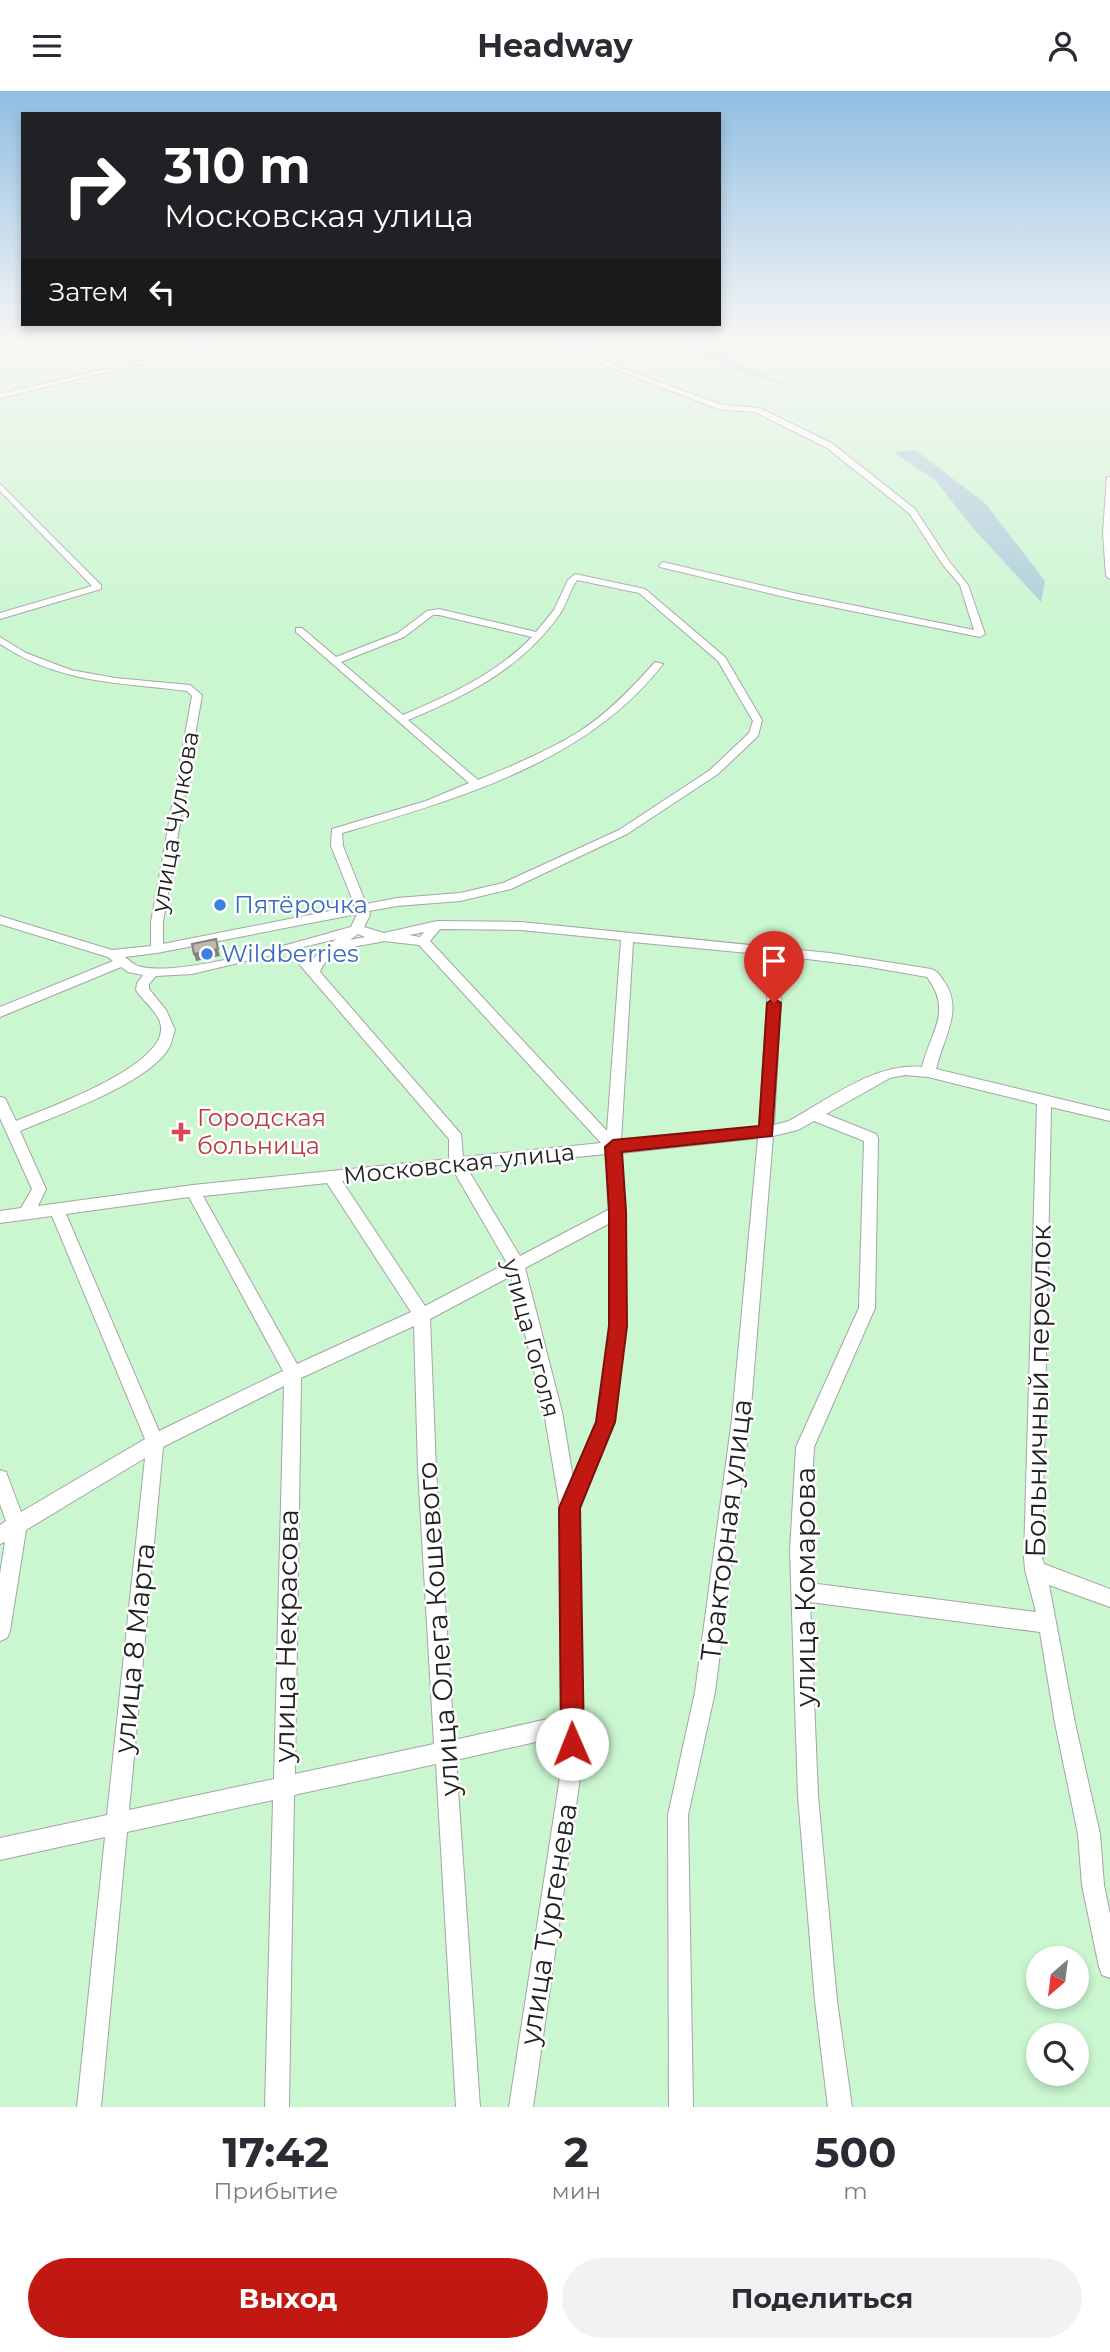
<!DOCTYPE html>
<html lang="ru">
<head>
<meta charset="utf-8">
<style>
	:root { --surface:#fff; --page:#f2f2f3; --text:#2b2b33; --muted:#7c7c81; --accent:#c11911 }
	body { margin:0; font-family:Montserrat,sans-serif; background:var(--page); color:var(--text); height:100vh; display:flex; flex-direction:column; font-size:26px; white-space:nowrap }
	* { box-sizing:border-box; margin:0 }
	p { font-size:23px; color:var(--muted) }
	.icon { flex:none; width:38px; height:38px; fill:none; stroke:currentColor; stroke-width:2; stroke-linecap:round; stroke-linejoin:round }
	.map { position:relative; height:2016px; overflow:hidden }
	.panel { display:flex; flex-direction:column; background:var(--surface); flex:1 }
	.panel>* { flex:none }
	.hud { position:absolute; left:21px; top:21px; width:700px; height:214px; border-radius:0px; box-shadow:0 4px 10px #0003; background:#202124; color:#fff; overflow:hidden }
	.needle { width:46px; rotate:208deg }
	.tools { position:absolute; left:1026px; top:1855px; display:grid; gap:14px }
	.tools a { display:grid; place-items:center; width:63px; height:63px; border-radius:50%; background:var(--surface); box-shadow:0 4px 10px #0003; font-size:35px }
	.pin { position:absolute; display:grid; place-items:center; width:60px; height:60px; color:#fff; margin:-72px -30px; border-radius:50% 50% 50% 0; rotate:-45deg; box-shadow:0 0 7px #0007 }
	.pin .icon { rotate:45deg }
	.me { position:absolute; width:77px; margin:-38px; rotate:359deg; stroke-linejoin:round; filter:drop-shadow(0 0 5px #0008) }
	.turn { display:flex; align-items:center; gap:24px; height:147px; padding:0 28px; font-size:32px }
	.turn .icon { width:91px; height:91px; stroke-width:2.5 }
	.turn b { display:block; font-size:49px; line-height:60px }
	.then { display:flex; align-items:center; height:66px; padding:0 28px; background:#0003; gap:14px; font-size:26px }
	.eta { display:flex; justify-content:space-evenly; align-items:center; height:119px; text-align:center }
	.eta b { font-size:42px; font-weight:700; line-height:49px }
	.cta { display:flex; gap:14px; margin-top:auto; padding:14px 28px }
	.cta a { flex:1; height:80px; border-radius:42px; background:var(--accent); color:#fff; font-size:28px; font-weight:700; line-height:80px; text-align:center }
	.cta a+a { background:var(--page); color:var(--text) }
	header { display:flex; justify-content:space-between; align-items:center; height:91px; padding:0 28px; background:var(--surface); font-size:32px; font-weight:700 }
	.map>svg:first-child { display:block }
	.park { fill:#caf6d0; fill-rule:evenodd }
	.water { fill:#adceda }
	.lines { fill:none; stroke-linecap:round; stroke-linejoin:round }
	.minor-casing { stroke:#a5a5a5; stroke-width:2 }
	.minor { fill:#fff; fill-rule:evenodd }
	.shaded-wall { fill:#85817c }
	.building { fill:#beb8b1; stroke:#85817c; stroke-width:2 }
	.route { fill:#c11911; stroke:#7d100b; stroke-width:2 }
	.shop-dot { fill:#3f7fe0; stroke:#fff; stroke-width:2.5 }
	.health-dot { fill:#e0444e; stroke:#fff; stroke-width:2.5 }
	.labels { text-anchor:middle; stroke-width:5; stroke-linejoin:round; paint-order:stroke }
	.street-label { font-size:24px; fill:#212121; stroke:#fff }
	.shop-label { font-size:24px; fill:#366cbe; stroke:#fff; text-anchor:start }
	.health-label { font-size:24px; fill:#be3a42; stroke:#fff; text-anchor:start }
	.near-street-label { font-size:28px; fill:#212121; stroke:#fff }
</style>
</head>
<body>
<header><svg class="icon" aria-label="menu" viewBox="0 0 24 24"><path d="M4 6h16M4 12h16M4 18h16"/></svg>Headway<svg class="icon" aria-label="person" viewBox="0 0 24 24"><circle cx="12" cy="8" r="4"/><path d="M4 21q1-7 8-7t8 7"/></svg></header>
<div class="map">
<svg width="1110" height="2016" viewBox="0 0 1110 2016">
	<rect width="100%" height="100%" fill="#f0eee9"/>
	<!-- park -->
	<path class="park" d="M 0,252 L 1110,252 L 1110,2016 L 0,2016 ZM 1038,1867 L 1076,1867 L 1076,1906 L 1038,1906 ZM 1038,1944 L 1076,1944 L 1076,1983 L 1038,1983 Z"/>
	<!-- water -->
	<g class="water">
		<path d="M 675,252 L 695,252 L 787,294 L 749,284 Z"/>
		<path d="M 915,359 L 985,412 L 1045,490 L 1041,511 L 971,435 L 936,390 L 893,361 Z"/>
	</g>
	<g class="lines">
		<!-- minor casing -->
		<g class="minor-casing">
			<g id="minor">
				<path d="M 216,252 L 227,252 L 0,307 L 0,303 Z"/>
				<path d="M 557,252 L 566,252 L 616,275 L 722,314 L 760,317 L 833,353 L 915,418 L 949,470 L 968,494 L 985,543 L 980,546 L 793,508 L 660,476 L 659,474 L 663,471 L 793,502 L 974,539 L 960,494 L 943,474 L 909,422 L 827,357 L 755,321 L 718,318 L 612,277 Z"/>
				<path d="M 1107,386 L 1110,386 L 1110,488 L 1106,485 L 1103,442 Z"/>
				<path d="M 0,393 L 101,494 L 101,498 L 0,528 L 0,522 L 92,495 L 0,400 Z"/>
				<path d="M 575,483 L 645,498 L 725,566 L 762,629 L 758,645 L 718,683 L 627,743 L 511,798 L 460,810 L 397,815 L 369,820 L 370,824 L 364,836 L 384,842 L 437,830 L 521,831 L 830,862 L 931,878 C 937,880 939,883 943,889 C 965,918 943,947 936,978 L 1110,1020 L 1110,1030 L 1051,1016 L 1042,1466 L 1044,1473 L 1110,1498 L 1110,1516 L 1049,1494 L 1075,1632 L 1100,1743 L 1104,1794 L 1110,1823 L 1110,1887 L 1102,1884 L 1099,1876 L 1082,1794 L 1078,1743 L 1055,1632 L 1040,1541 L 810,1511 L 818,1705 L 837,1910 L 852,2016 L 828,2016 L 815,1910 L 798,1705 L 790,1460 L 796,1356 L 859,1217 L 864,1050 L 814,1030 L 798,1039 L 773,1045 L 750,1328 L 715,1601 L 688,1724 L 693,2016 L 669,2016 L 668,1724 L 695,1601 L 732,1328 L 758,1047 L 621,1062 L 626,1121 L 626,1235 L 615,1331 L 578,1417 L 582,1673 L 533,2016 L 509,2016 L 562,1673 L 562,1645 L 456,1669 L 480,2016 L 456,2016 L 436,1673 L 294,1704 L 289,2016 L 265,2016 L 273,1709 L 127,1741 L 101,2016 L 77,2016 L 105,1746 L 0,1769 L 0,1747 L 107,1724 L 145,1367 L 26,1439 L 10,1540 L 7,1547 L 0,1550 L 0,1483 L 5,1451 L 0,1453 L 0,1434 L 6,1430 L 0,1413 L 0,1379 L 6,1381 L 21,1421 L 145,1348 L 52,1125 L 0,1132 L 0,1120 L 21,1117 L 32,1098 L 0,1027 L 0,1006 L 5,1007 L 16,1030 C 48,1017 157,978 161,940 C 163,924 143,911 136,899 L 137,892 L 143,884 L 128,881 L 121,876 L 0,926 L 0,916 L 113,870 L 108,866 L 0,833 L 0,825 L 112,859 L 151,855 L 151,831 L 192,605 L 187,600 C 117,591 61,593 0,553 L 0,546 L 26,562 L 71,579 L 115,587 L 190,594 L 202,604 L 163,831 L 163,853 L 355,815 L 331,755 L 332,738 L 426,710 L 469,692 L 296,541 L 296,537 L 302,537 L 336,566 L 398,542 L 427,520 L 439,518 L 536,541 L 554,519 L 568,489 ZM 577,489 L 639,502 L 718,570 L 753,630 L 749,642 L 710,679 L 619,739 L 503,792 L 460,802 L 397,807 L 366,813 L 343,755 L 342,742 C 456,708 587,672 663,573 L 655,571 C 633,596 608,622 580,640 C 548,660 512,675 478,689 L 408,629 C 468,604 522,577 560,523 C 567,512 570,499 577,489 ZM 433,524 L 439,524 L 532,546 C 496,583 450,604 403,624 L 341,571 L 404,546 ZM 357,823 L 351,836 C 305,848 181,888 138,875 C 133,873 129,869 125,866 L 157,862 ZM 440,838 L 521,839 L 621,849 L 607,1040 L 430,850 ZM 424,841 L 420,846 L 409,844 ZM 358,843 L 365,846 L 350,849 ZM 336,848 L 319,861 L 311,871 L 299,857 ZM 384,850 L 419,854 L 601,1052 L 463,1066 L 461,1043 L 320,881 C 330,855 359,856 384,850 ZM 633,851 L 770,864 L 759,1036 L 621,1050 ZM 288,860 L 449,1048 L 449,1068 L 193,1094 L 38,1115 L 46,1098 L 20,1040 C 58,1024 152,991 170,955 C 172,950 173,944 175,939 L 166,919 L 149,898 L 149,893 L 156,885 L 192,883 ZM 783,865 L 864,875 L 927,886 C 953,921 931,939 922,976 C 876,971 829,1008 789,1030 L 774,1034 ZM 905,984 L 928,986 L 1037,1013 L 1024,1466 L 1025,1479 L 1036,1521 L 810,1492 L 808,1460 L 814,1356 L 875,1217 L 878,1047 L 876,1043 L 826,1023 L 890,987 ZM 606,1063 L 610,1118 L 520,1165 L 467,1077 ZM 453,1079 L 507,1172 L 425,1215 L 342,1090 ZM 327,1092 L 411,1221 L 297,1273 L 203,1105 ZM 189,1106 L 283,1280 L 159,1340 L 66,1123 ZM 610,1132 L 610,1235 L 597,1331 L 573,1387 L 562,1321 L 525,1177 ZM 511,1185 L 544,1321 L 560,1416 L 561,1625 L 454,1649 L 436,1379 L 430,1228 ZM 414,1235 L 418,1379 L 434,1653 L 295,1683 L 301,1287 ZM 284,1295 L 274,1688 L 129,1719 L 163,1356 Z"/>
			</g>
		</g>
		<!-- minor -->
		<use href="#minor" class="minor"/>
	</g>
	<!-- shaded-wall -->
	<path class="shaded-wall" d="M 218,858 L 220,865 L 196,870 L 194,863 Z"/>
	<!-- building -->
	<path class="building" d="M 216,848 L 218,858 L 194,863 L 192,853 Z"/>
	<!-- sky -->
	<linearGradient id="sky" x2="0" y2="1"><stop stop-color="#90bee2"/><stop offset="0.47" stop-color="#f8f7f5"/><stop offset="1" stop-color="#f8f7f5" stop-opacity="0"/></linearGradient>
	<rect width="1110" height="534" fill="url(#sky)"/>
	<!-- route -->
	<path class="route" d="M 774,907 L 781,912 L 772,1045 L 622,1061 L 626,1121 L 627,1235 L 615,1331 L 580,1417 L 584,1653 L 580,1661 L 572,1665 L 564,1661 L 561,1653 L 559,1417 L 596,1331 L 609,1235 L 609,1121 L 605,1056 L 613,1049 L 759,1035 L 767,912 Z"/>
	<!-- markers -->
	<g class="shop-dot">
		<circle cx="220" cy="814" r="7"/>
		<circle cx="207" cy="863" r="7"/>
	</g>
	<path class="health-dot" d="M177.5 1030.5h7v7h7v7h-7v7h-7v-7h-7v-7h7z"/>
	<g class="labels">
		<!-- street labels -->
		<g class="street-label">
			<text transform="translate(175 731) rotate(-80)" y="8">улица Чулкова</text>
			<text transform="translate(459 1073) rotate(-6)" y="8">Московская улица</text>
			<text transform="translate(531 1247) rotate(75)" y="8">улица Гоголя</text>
		</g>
		<!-- shop labels -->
		<g class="shop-label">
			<text x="234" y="822">Пятёрочка</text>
			<text x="221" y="871">Wildberries</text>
		</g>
		<!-- health labels -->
		<g class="health-label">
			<text x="197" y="1035">Городская<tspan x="197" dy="28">больница</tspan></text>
		</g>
		<!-- near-street labels -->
		<g class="near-street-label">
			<text transform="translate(1038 1300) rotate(-89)" y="10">Больничный переулок</text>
			<text transform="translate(726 1439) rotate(-83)" y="10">Тракторная улица</text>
			<text transform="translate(805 1496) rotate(-90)" y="10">улица Комарова</text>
			<text transform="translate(438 1538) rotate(-94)" y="10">улица Олега Кошевого</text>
			<text transform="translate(286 1545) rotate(-89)" y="10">улица Некрасова</text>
			<text transform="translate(134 1557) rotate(-84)" y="10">улица 8 Марта</text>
			<text transform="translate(548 1833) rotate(-81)" y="10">улица Тургенева</text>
		</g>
	</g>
</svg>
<div class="tools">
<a><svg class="needle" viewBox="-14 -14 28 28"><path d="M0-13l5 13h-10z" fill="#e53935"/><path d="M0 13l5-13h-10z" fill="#7c7c81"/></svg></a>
<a><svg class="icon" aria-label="search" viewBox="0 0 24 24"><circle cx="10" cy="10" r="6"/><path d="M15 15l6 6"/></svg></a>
</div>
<div class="pin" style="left:774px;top:912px;background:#d93025"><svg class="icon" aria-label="arrive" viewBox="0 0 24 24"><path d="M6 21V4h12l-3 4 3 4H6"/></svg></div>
<svg class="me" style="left:572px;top:1653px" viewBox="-20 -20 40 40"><circle r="19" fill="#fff"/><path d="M0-13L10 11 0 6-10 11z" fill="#c11911"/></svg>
<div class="hud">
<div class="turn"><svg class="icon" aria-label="right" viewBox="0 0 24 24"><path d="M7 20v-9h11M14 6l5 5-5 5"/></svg><div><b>310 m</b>Московская улица</div></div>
<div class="then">Затем<svg class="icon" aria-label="left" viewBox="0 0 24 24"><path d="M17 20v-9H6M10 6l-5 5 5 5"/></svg></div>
</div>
</div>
<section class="panel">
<div class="eta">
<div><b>17:42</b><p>Прибытие</p></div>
<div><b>2</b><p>мин</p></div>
<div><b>500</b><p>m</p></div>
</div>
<div class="cta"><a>Выход</a><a>Поделиться</a></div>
</section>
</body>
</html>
